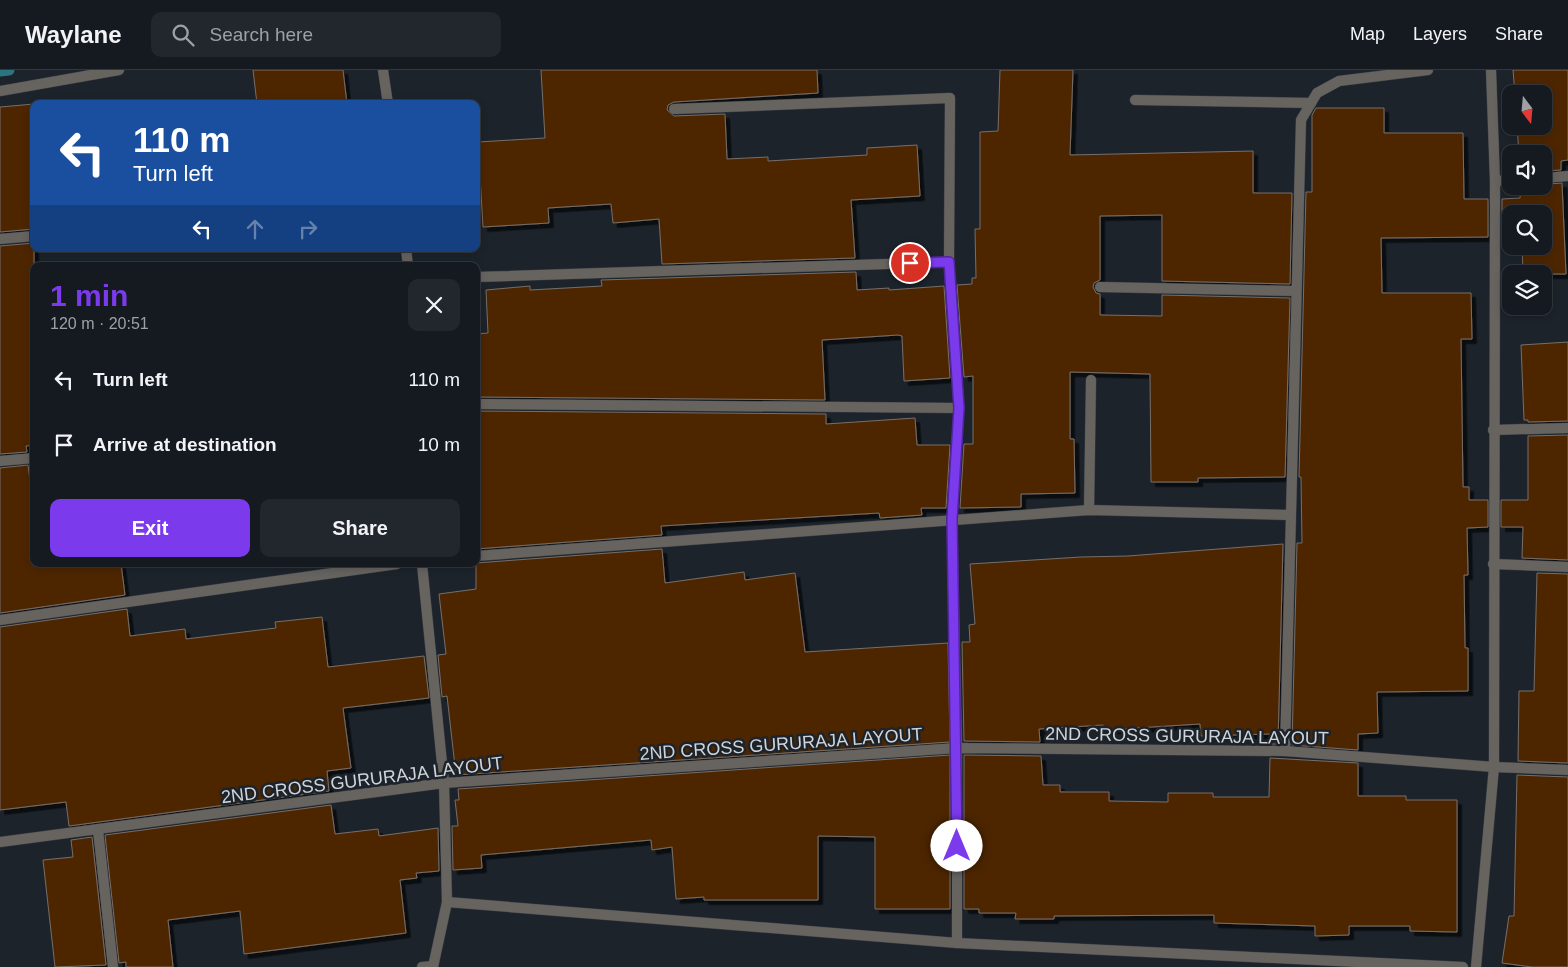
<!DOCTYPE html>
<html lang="en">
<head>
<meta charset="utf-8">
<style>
	:root { --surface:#151a20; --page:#22272d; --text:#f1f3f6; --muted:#9da1a5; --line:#34383e; --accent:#7c3aed }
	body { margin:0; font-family:Helvetica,sans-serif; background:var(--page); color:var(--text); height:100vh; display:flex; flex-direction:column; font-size:19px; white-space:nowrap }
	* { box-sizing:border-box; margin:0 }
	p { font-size:16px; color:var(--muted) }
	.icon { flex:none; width:28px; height:28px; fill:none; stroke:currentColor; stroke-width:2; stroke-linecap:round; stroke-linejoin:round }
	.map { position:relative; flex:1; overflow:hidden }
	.side { position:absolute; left:30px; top:192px; width:450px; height:305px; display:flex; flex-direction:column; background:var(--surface); border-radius:10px; box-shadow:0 2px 8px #0003,0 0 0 1px var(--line) }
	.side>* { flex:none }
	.top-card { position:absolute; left:30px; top:30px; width:450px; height:152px; border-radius:10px; box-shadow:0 2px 8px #0003,0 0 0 1px var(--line); background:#1a4fa0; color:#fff; overflow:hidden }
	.needle { width:32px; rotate:164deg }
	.tools { position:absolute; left:1502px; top:15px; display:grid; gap:10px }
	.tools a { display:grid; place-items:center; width:50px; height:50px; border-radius:10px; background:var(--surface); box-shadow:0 2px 8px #0003,0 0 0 1px var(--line); font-size:25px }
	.pin { position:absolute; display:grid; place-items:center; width:42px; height:42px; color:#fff; margin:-21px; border:2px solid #fff; border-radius:50%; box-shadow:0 1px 5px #0007 }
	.me { position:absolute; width:55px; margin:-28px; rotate:0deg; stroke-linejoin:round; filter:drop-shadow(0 0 4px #0008) }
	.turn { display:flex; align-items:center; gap:18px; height:105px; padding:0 20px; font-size:22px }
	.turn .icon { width:65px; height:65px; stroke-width:2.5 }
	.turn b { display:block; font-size:35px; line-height:42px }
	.lanes { display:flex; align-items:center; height:48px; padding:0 20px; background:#0003; justify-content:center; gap:25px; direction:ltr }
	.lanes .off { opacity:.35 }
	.round { display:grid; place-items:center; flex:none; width:52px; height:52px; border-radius:10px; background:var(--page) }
	.headline { display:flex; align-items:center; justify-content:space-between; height:85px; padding:0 20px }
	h1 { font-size:30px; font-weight:700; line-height:38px; color:var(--accent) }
	.cta { display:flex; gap:10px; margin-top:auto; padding:10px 20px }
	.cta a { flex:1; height:58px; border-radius:10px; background:var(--accent); color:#fff; font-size:20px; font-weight:700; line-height:58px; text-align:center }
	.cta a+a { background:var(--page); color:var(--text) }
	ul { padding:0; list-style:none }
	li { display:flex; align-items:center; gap:15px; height:65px; padding:0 20px }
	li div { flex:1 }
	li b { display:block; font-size:19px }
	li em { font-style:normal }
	header { display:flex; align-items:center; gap:30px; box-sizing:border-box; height:70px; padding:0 25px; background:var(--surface); border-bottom:1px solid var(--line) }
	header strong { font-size:24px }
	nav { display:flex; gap:28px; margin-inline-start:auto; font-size:18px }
	.search { width:350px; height:45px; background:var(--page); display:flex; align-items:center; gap:12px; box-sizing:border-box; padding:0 18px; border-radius:10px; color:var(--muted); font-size:19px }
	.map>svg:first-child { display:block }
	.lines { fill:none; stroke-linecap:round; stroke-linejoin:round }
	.stream { stroke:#2a757e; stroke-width:11 }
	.building { fill:#4e2705; stroke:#786e67; filter:url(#shadow) }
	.street-casing { stroke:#393f46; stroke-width:11 }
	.street { stroke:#676460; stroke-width:10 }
	.route-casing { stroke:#51269a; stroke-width:12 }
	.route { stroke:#7c3aed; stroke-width:9 }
	.labels { text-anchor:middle; stroke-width:5; stroke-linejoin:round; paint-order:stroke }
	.street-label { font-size:18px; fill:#d0d4d9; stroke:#1c232a }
</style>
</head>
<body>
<header>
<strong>Waylane</strong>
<div class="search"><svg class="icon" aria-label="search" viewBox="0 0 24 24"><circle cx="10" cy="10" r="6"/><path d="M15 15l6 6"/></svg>Search here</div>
<nav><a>Map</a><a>Layers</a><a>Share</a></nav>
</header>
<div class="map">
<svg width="1568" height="897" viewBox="0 0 1568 897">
	<defs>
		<filter id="shadow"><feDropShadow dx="4.5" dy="4.5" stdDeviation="0" flood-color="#0009"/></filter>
	</defs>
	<rect width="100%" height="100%" fill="#1c232a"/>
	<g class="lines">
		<!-- stream -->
		<path class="stream" d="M 0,1 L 9,0"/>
	</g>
	<!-- building -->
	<g class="building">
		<path d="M 253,0 L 343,0 L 347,34 L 257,34 Z"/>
		<path d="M 541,0 L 817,0 L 818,23 L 674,32 L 668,35 L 667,40 L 674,46 L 725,44 L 727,89 L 768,87 L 768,91 L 867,85 L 867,78 L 917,75 L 920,126 L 851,130 L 855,188 L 662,194 L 659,149 L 613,153 L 611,134 L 548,138 L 549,153 L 483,157 L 478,72 L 545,68 Z"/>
		<path d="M 1000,0 L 1073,0 L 1070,85 L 1253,81 L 1253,123 L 1292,123 L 1290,214 L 1162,211 L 1162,145 L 1100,146 L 1100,210 L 1094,213 L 1093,217 L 1096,223 L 1100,224 L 1100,245 L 1162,246 L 1162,225 L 1290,228 L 1285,407 L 1198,408 L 1198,412 L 1151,412 L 1150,304 L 1070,302 L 1070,369 L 1074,369 L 1075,423 L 1021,424 L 1021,437 L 960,438 L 964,374 L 973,374 L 973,306 L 964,307 L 957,215 L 972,214 L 972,208 L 976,208 L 975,159 L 980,159 L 980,62 L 998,61 Z"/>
		<path d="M 1513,0 L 1568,0 L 1568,90 L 1561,91 L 1561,100 L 1544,101 L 1544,84 L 1519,84 L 1517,56 L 1544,56 L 1544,24 L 1515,24 Z"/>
		<path d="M 34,34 L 34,159 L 0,162 L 0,37 Z"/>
		<path d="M 1316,38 L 1384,38 L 1384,63 L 1463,63 L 1464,129 L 1488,129 L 1488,167 L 1381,168 L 1382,223 L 1471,223 L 1472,269 L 1461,269 L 1463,417 L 1469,417 L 1469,430 L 1488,430 L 1488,457 L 1467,458 L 1468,505 L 1464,505 L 1465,578 L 1468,578 L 1468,621 L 1377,622 L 1378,663 L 1358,664 L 1358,680 L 1292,675 L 1297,473 L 1302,473 L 1301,407 L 1299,407 L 1306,122 L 1312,122 L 1312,45 Z"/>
		<path d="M 1562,113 L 1566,204 L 1523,204 L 1522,176 L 1544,176 L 1544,144 L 1511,144 L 1511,167 L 1502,167 L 1502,129 L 1520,128 L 1521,116 Z"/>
		<path d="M 34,173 L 34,375 L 26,376 L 27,382 L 0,384 L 0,176 Z"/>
		<path d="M 856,202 L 857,220 L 889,218 L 889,220 L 944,216 L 950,308 L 904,311 L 902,266 L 898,265 L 822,270 L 825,330 L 476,327 L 476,264 L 488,263 L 486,220 L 530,216 L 530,220 L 602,216 L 601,210 Z"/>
		<path d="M 1568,272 L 1568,351 L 1528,352 L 1528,350 L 1524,350 L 1521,275 Z"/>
		<path d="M 476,341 L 826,344 L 826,354 L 915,348 L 917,375 L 950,375 L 946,438 L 921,438 L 922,445 L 880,448 L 879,443 L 661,456 L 662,465 L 476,479 Z"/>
		<path d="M 1568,365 L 1568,490 L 1522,488 L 1523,457 L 1501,457 L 1501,430 L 1528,430 L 1528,366 Z"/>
		<path d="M 28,395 L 34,441 L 34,494 L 121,494 L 125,525 L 0,543 L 0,398 Z"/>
		<path d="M 1283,474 L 1278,674 L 1270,674 L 1270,664 L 1201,666 L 1200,654 L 1103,660 L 1103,655 L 1039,659 L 1040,672 L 964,671 L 962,572 L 970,572 L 969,555 L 975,554 L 970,494 L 1081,487 L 1128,486 Z"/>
		<path d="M 662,479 L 665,513 L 744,502 L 745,510 L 795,503 L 805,582 L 948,573 L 950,672 L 456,705 L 447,626 L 442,627 L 438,585 L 446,584 L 439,524 L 476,519 L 476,493 Z"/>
		<path d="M 1537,503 L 1568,504 L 1568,693 L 1518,691 L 1519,621 L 1534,621 Z"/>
		<path d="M 127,539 L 130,566 L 185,559 L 186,569 L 276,558 L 275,552 L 322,547 L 328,597 L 424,586 L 429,628 L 343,638 L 351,698 L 327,701 L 329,721 L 69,756 L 66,732 L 0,740 L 0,557 Z"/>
		<path d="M 950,685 L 950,839 L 875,839 L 875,767 L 818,766 L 818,830 L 704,830 L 704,827 L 676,829 L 672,777 L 652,780 L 651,770 L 481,785 L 482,798 L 453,800 L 452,756 L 458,756 L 455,730 L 459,730 L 458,719 Z"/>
		<path d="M 964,685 L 1041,686 L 1043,715 L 1060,715 L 1060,722 L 1109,722 L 1109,731 L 1168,732 L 1168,723 L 1213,723 L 1213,727 L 1269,727 L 1270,688 L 1358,693 L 1358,726 L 1406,726 L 1406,730 L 1457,730 L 1457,862 L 1410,861 L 1410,856 L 1349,856 L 1349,865 L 1315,866 L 1315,856 L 1214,853 L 1214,845 L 1054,846 L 1054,849 L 1015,849 L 1016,843 L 979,843 L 979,839 L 964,839 Z"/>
		<path d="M 1517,705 L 1568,707 L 1568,897 L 1532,897 L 1502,893 L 1509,846 L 1514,846 Z"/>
		<path d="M 331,735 L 335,764 L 378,759 L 379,766 L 438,758 L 439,801 L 416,803 L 417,808 L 400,810 L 406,863 L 244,884 L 240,841 L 168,850 L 173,897 L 126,897 L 126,892 L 119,893 L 105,765 Z"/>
		<path d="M 92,767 L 106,895 L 55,897 L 43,790 L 73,787 L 71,770 Z"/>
	</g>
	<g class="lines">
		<!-- street casing -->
		<g class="street-casing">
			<g id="street">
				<path d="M 383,0 L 388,34"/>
				<path d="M 0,21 L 119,0"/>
				<path d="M 1135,30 L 1311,33"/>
				<path d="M 674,39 L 950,28 L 949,192 L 959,338 L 952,449 L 957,678 L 957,873"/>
				<path d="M 1544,108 L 1568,106"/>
				<path d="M 1495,111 L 1511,110"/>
				<path d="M 0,169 L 34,166"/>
				<path d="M 406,179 L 408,196"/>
				<path d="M 476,207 L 949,192"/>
				<path d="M 1100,217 L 1296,221"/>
				<path d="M 476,334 L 959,338"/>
				<path d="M 1493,360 L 1568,358"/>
				<path d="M 0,391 L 34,388"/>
				<path d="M 1089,440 L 1091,310"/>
				<path d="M 476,486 L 1089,440 L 1290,445"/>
				<path d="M 422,494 L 444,713 L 447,832 L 433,897"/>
				<path d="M 1493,494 L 1568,497"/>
				<path d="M 0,550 L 397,494"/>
				<path d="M 1285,681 L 1301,50 L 1317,23 L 1339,11 L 1428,0"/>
				<path d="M 98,760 L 113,897"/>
				<path d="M 0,772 L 444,713 L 957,678 L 1285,681 L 1494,697 L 1568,700"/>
				<path d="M 447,832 L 957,873 L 1463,897"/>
				<path d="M 422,897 L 433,896"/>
				<path d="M 1476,897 L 1494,697 L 1495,111 L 1491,0"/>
			</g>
		</g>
		<!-- street -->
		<use href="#street" class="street"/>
	</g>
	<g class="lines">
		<!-- route casing -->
		<g class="route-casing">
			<path id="route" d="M 910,193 L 949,192 L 959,338 L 952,449 L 957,776"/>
		</g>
		<!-- route -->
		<use href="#route" class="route"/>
	</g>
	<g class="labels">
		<!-- street labels -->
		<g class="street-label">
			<text transform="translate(1187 666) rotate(1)" y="6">2ND CROSS GURURAJA LAYOUT</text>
			<text transform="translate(781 674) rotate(-4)" y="6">2ND CROSS GURURAJA LAYOUT</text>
			<text transform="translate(362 710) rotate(-7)" y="6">2ND CROSS GURURAJA LAYOUT</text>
		</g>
	</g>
</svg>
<div class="tools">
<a><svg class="needle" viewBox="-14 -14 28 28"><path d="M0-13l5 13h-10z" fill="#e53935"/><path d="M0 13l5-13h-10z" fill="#9da1a5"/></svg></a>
<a><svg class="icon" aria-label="sound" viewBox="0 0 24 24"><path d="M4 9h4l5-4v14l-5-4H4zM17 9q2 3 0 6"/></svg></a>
<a><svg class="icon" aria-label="search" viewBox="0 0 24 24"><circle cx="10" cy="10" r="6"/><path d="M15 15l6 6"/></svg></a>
<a><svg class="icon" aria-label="layers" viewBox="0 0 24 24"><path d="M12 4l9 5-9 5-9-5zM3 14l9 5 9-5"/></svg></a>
</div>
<div class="pin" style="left:910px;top:193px;background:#d93025"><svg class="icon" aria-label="arrive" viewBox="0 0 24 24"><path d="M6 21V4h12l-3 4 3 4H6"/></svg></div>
<svg class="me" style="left:957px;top:776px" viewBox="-20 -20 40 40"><circle r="19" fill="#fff"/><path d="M0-13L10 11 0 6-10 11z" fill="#7c3aed"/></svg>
<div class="top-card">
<div class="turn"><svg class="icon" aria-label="left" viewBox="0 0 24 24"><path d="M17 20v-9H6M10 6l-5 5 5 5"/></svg><div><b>110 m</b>Turn left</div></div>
<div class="lanes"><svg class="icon" aria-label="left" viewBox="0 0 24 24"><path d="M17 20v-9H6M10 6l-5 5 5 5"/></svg><svg class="icon off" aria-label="ahead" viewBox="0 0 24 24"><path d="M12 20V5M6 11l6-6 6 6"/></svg><svg class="icon off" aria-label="right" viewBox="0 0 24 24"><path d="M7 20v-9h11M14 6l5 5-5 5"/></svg></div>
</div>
<section class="side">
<div class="headline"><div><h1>1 min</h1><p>120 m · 20:51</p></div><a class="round"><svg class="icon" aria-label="close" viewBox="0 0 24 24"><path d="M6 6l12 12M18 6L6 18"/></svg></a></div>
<ul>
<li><svg class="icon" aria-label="left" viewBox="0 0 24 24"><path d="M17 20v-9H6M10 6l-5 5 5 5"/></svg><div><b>Turn left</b></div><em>110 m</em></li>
<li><svg class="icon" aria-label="arrive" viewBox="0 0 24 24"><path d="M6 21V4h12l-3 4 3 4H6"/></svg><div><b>Arrive at destination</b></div><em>10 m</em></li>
</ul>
<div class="cta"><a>Exit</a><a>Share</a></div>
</section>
</div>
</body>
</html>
